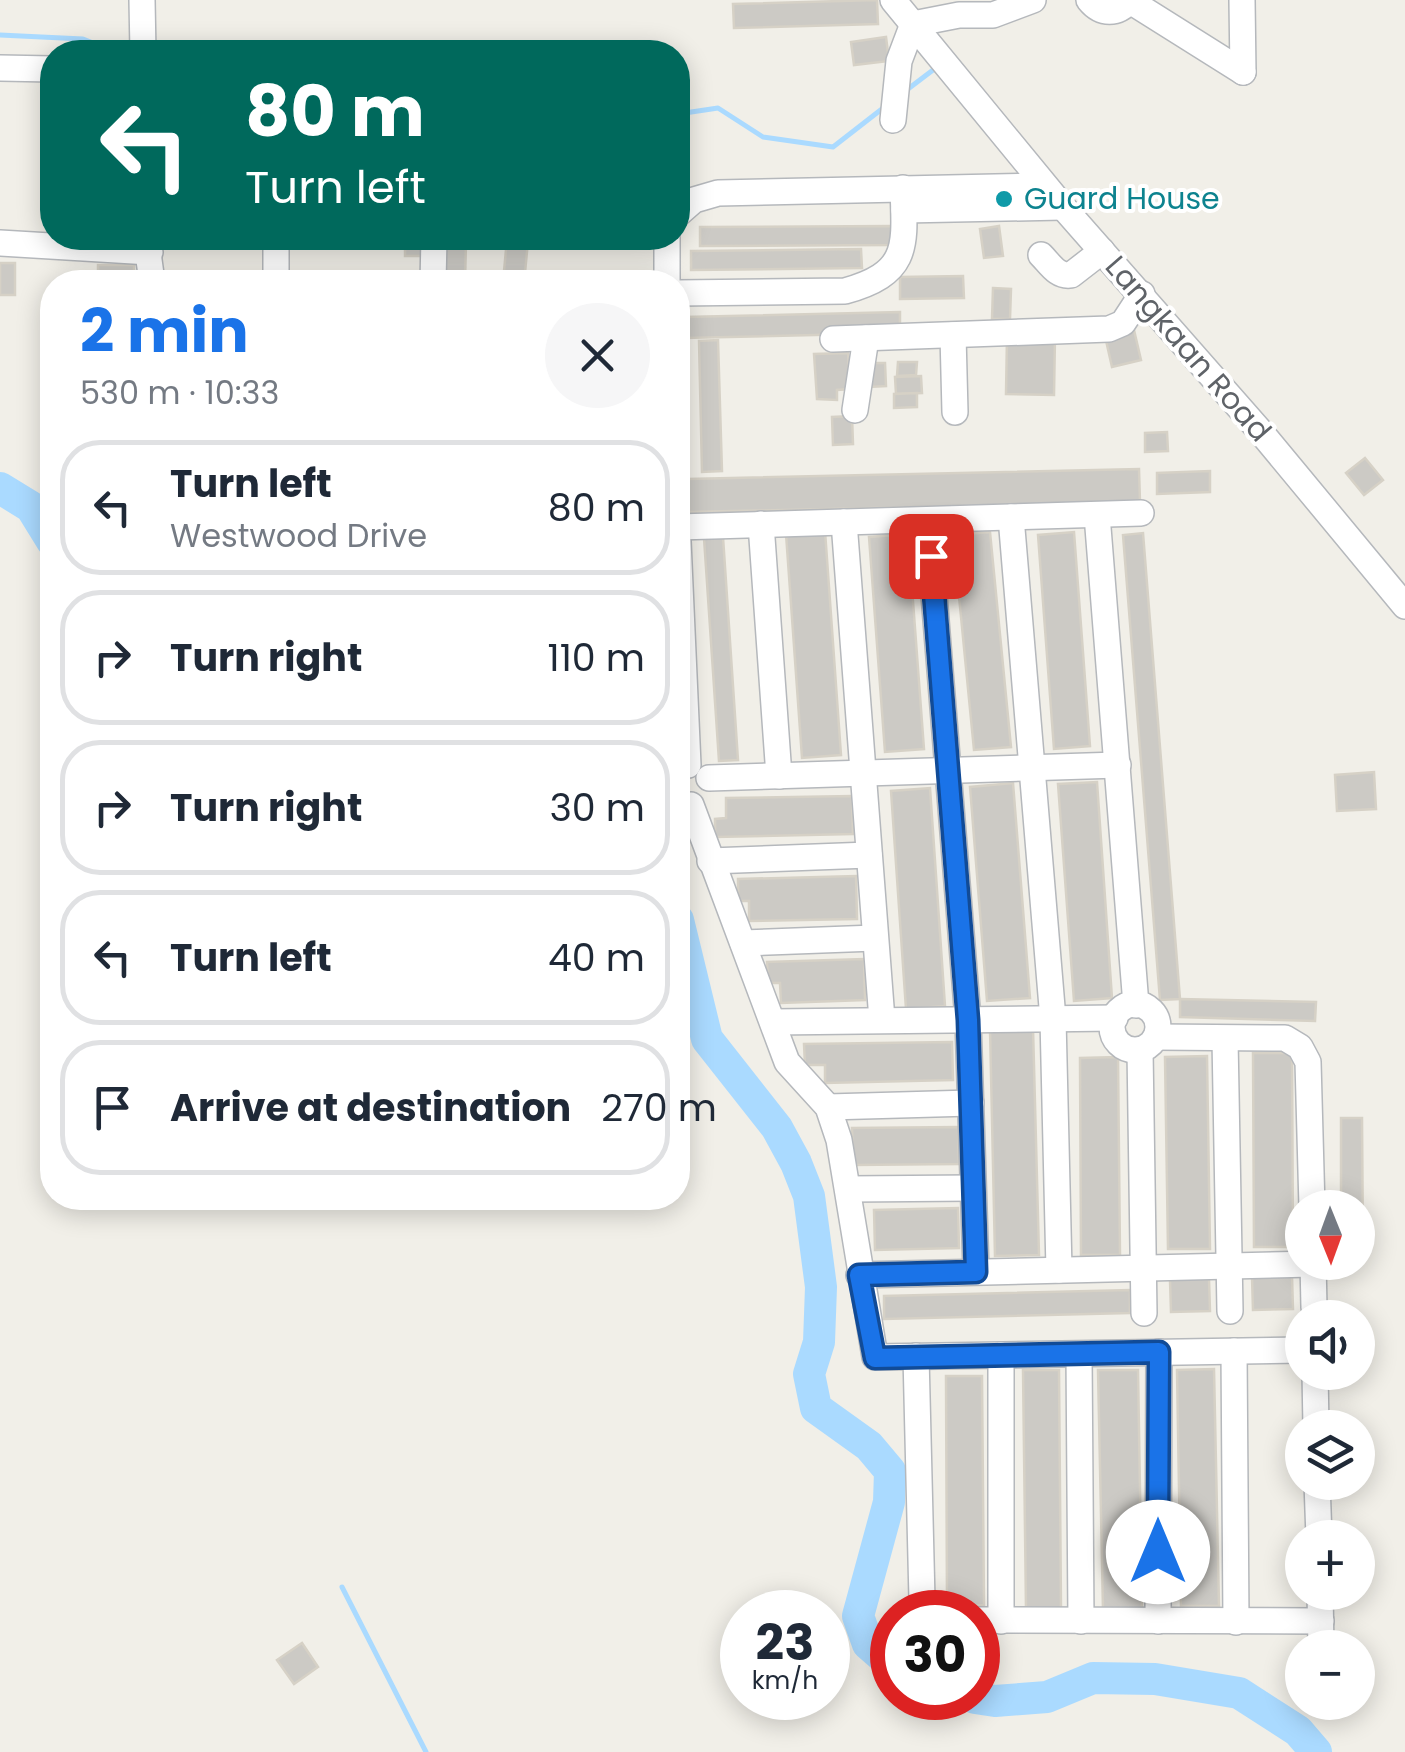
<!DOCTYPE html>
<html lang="en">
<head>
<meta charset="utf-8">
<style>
	:root { --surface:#fff; --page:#f6f6f7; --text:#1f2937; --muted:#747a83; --line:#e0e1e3; --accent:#1a73e8 }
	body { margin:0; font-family:Poppins,sans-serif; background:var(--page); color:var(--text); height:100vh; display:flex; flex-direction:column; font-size:38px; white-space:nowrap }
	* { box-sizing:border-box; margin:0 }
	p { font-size:32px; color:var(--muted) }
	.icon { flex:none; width:55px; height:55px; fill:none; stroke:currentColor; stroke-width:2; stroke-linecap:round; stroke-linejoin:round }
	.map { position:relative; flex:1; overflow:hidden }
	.side { position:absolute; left:40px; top:270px; width:650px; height:940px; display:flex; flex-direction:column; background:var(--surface); border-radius:40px; box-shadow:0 5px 25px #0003 }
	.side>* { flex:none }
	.top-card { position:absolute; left:40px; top:40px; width:650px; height:210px; border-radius:40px; box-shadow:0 5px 25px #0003; background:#00695c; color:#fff; overflow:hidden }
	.needle { width:65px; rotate:179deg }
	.controls { position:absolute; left:1285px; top:1190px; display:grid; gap:20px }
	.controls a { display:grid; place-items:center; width:90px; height:90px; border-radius:50%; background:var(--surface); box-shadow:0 5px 25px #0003; font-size:50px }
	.speed { position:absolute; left:720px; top:1590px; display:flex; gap:20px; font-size:50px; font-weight:700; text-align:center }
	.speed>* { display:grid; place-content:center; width:130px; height:130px; border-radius:50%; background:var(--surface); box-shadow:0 5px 25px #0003; line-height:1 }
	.speed small { font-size:25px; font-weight:400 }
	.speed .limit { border:15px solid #d22; background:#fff; color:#111 }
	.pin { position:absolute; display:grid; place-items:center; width:85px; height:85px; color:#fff; margin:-42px; border-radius:20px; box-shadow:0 5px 15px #0006 }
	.me { position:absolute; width:110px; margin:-55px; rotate:0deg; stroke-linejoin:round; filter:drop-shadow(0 0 8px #0008) }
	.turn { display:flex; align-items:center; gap:35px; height:210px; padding:0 40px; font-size:45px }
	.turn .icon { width:130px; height:130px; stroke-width:2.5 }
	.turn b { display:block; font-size:70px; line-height:85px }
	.round { display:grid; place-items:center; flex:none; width:105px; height:105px; border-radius:52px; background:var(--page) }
	.summary { display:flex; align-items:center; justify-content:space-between; height:170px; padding:0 40px }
	h1 { font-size:60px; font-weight:700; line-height:75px; color:var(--accent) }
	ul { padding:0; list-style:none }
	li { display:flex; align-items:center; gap:30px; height:135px; margin:0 20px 15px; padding:0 20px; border:5px solid var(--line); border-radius:40px }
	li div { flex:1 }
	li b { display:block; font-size:38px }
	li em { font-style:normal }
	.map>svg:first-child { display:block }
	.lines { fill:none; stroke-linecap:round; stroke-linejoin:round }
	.stream { stroke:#aadaff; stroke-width:5 }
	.river { stroke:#aadaff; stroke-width:32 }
	.building { fill:#cccac5; stroke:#d6d1c6; stroke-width:2.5 }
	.minor-casing { stroke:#b5b8bc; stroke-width:28 }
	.minor { stroke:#fff; stroke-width:25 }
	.route-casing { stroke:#114b97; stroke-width:25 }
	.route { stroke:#1a73e8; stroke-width:18 }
	.culture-dot { fill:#0f9aa8; stroke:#fff; stroke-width:4 }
	.labels { text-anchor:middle; stroke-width:8; stroke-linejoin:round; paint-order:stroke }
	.culture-label { font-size:30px; fill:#0d838f; stroke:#fff; text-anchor:start }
	.street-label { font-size:30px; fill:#5f6368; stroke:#fff }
</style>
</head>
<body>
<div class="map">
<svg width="1405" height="1752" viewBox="0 0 1405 1752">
	<rect width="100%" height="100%" fill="#f1efe8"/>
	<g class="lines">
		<!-- stream -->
		<g class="stream">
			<path d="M 0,35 L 83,39 L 116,52"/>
			<path d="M 904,92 L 933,70"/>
			<path d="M 678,114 L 718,108 L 763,137 L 833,147 L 887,105"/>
			<path d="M 342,1587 L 426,1752"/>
		</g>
		<!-- river -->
		<g class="river">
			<path d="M 0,488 L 31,507 L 52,541"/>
			<path d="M 678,920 L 707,1039 L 777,1128 L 796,1163 L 809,1196 L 821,1287 L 819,1342 L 809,1374 L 816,1408 L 869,1446 L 890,1471 L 889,1502 L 858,1616 L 868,1644 L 892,1665"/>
			<path d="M 975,1698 L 995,1701 L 1047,1697 L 1093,1678 L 1155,1679 L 1239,1693 L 1298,1731 L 1316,1752"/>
		</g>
	</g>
	<!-- building -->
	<g class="building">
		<path d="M 877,0 L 878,24 L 734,28 L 733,4 Z"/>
		<path d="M 886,37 L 889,61 L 854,65 L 851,42 Z"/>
		<path d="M 892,226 L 892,245 L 700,246 L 700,227 Z"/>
		<path d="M 999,226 L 1003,256 L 984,258 L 980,229 Z"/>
		<path d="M 507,239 L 528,241 L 525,273 L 504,271 Z"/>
		<rect x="405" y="240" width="22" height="16"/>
		<path d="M 438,243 L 466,243 L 465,282 L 438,282 Z"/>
		<path d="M 861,249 L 862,268 L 691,270 L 691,251 Z"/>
		<rect x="0" y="263" width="15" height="32"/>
		<rect x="98" y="265" width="36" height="17"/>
		<path d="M 963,276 L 964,298 L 900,299 L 900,277 Z"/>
		<path d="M 993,288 L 1011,289 L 1010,319 L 992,319 Z"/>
		<path d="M 900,312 L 900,333 L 684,338 L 684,317 Z"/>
		<path d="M 1134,330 L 1141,360 L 1112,367 L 1105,336 Z"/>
		<path d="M 1007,337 L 1055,337 L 1054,395 L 1006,394 Z"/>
		<path d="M 718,340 L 722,471 L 702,472 L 699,341 Z"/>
		<path d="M 848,353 L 850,389 L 837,390 L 837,400 L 817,399 L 814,354 Z"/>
		<path d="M 898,362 L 917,362 L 916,375 L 897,376 Z"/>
		<path d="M 868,363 L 885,363 L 886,386 L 869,387 Z"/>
		<path d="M 921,376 L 922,393 L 896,394 L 895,377 Z"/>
		<path d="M 917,393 L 917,407 L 894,408 L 894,394 Z"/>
		<path d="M 852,416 L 853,444 L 833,445 L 832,417 Z"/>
		<path d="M 1167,432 L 1168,451 L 1145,452 L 1145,433 Z"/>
		<path d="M 1365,458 L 1383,480 L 1364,495 L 1346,473 Z"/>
		<path d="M 1139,469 L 1140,502 L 689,512 L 688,479 Z"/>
		<path d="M 1210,471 L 1210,492 L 1157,494 L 1157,473 Z"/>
		<path d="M 825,531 L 841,755 L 802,758 L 786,534 Z"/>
		<path d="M 990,532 L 1011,747 L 974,750 L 953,535 Z"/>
		<path d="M 1074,532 L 1090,746 L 1054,749 L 1038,535 Z"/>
		<path d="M 1143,533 L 1180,999 L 1160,1000 L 1123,535 Z"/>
		<path d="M 908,534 L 924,749 L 885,752 L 869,537 Z"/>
		<path d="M 723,537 L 738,760 L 719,761 L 704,538 Z"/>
		<path d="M 1374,772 L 1376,809 L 1337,811 L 1335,775 Z"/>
		<path d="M 1097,782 L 1112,998 L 1074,1001 L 1058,784 Z"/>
		<path d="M 1013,783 L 1030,998 L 987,1001 L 970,787 Z"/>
		<path d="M 930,788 L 945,1006 L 906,1009 L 891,791 Z"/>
		<path d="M 852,796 L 853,834 L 715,837 L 715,819 L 726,818 L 726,798 Z"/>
		<path d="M 856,876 L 857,919 L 749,921 L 749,901 L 738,901 L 738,879 Z"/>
		<path d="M 864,959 L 865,1000 L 781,1003 L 780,983 L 768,983 L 767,962 Z"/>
		<path d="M 1180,999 L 1316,1002 L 1315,1021 L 1180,1017 Z"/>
		<path d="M 1033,1028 L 1039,1255 L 995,1256 L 990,1029 Z"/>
		<path d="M 952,1042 L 953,1080 L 825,1083 L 825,1065 L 805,1065 L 804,1044 Z"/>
		<path d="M 1253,1053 L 1292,1053 L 1293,1247 L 1254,1247 Z"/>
		<path d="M 1207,1056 L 1210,1249 L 1168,1249 L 1165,1057 Z"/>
		<path d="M 1118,1057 L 1120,1255 L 1081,1255 L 1080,1058 Z"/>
		<path d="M 1341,1118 L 1362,1118 L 1363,1250 L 1358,1250 L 1358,1208 L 1341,1208 Z"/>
		<path d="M 958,1127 L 959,1164 L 853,1165 L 852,1128 Z"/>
		<path d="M 958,1208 L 959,1248 L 875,1250 L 874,1210 Z"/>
		<path d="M 1292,1276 L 1293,1309 L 1253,1310 L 1252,1277 Z"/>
		<path d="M 1209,1279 L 1210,1311 L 1171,1312 L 1170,1280 Z"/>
		<path d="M 1130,1290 L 1130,1313 L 884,1319 L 884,1296 Z"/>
		<path d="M 1214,1369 L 1219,1606 L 1181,1606 L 1177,1370 Z"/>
		<path d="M 1023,1370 L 1059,1370 L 1061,1609 L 1026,1609 Z"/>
		<path d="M 1098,1370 L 1138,1370 L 1142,1610 L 1103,1610 Z"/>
		<path d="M 946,1376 L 982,1376 L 984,1605 L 947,1606 Z"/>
		<path d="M 302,1643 L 318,1667 L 294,1684 L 277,1660 Z"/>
	</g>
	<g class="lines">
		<!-- minor casing -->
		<g class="minor-casing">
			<g id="minor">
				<path d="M 142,0 L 143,52"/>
				<path d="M 893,0 L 1063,207 L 1260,431 L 1405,606"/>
				<path d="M 1089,0 C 1101,15 1118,15 1130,0"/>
				<path d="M 1242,0 L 1243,72"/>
				<path d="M 1130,1 L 1243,72"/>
				<path d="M 0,68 L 52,69"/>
				<path d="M 893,120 L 899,61 L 913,24 L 959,15 L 993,15 L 1033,0"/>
				<path d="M 904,210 L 1063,207"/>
				<path d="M 678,214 L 694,200 L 718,193 L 1045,186"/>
				<path d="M 146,238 L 152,282"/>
				<path d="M 276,238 L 276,282"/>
				<path d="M 667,238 L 667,282"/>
				<path d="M 0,243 L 150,252"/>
				<path d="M 1041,255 C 1050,264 1057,277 1071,275 L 1102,251"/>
				<path d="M 433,282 L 434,238"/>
				<path d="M 678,293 L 845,291 C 910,273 905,246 903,188"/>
				<path d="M 953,335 L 955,412"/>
				<path d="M 833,339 L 1109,329 L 1123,323 L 1142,294"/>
				<path d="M 855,410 L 866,338"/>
				<path d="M 1097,515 L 1136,1005"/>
				<path d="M 1011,517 L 1053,1019 L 1059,1270"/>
				<path d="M 928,520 L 968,1020 L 976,1272"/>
				<path d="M 844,522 L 882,1020"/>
				<path d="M 761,524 L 779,776"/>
				<path d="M 678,527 L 1141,513"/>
				<path d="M 678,541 L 688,765"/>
				<path d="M 709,778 L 1118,765"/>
				<path d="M 691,805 L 787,1062 L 828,1107 L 839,1140 L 875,1357 L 1302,1350"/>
				<path d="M 710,861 L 869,855"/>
				<path d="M 743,943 L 875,938"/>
				<circle cx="1135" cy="1027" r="23"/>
				<path d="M 773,1022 L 1115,1018"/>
				<path d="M 1156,1037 L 1285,1038 L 1300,1047 L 1308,1062 L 1312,1208"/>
				<path d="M 1225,1039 L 1230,1311"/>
				<path d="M 1140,1050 L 1144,1313"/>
				<path d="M 828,1107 L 971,1103"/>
				<path d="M 849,1189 L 973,1188"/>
				<path d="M 1313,1262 L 1314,1307"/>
				<path d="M 859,1275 L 1313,1264"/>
				<path d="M 1234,1351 L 1236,1622"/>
				<path d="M 1079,1354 L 1081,1621"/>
				<path d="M 1001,1355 L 1001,1621"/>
				<path d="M 916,1356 L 922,1600 L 926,1612"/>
				<path d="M 1315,1372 L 1316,1428"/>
				<path d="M 1317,1482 L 1319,1538"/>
				<path d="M 1320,1592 L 1321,1648"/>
				<path d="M 978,1620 L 1321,1621"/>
				<path d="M 1158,1621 L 1159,1352"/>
			</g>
		</g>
		<!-- minor -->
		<use href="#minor" class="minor"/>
	</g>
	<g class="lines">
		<!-- route casing -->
		<g class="route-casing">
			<path id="route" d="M 931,556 L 968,1020 L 976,1272 L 859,1275 L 875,1358 L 1159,1352 L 1158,1552"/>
		</g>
		<!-- route -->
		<use href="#route" class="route"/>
	</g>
	<!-- markers -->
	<circle class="culture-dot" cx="1004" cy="199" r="10"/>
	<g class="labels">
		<!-- culture labels -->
		<g class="culture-label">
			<text x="1024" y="209">Guard House</text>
		</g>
		<!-- street labels -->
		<g class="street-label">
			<text transform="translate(1188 349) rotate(49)" y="10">Langkaan Road</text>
		</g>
	</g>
</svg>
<div class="controls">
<a><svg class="needle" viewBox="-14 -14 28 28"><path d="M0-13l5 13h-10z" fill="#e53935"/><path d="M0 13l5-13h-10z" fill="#747a83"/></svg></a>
<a><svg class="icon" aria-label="sound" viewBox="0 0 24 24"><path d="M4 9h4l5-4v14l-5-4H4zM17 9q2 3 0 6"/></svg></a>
<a><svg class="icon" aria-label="layers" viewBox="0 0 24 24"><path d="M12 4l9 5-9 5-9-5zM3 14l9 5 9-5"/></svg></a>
<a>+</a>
<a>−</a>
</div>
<div class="speed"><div>23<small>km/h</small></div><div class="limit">30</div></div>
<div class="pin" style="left:931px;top:556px;background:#d93025"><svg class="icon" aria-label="arrive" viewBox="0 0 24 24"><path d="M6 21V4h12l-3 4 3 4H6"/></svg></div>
<svg class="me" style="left:1158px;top:1552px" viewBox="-20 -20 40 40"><circle r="19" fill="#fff"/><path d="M0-13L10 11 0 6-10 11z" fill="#1a73e8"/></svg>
<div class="top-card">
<div class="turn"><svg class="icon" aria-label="left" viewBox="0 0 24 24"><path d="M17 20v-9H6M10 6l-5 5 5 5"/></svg><div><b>80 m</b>Turn left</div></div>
</div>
<section class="side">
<div class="summary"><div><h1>2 min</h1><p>530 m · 10:33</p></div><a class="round"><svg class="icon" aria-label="close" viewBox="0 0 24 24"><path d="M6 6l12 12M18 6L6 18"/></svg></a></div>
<ul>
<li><svg class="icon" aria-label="left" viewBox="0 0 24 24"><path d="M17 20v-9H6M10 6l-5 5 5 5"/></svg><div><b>Turn left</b><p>Westwood Drive</p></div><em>80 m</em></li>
<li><svg class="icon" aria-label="right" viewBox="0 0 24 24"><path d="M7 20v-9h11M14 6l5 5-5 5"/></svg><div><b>Turn right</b></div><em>110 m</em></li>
<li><svg class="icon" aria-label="right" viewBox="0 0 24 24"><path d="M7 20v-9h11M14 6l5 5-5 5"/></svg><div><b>Turn right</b></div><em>30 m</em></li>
<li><svg class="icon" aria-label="left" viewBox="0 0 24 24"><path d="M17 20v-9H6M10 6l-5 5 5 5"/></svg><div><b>Turn left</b></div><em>40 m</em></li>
<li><svg class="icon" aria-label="arrive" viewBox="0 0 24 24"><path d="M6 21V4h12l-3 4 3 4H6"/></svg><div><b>Arrive at destination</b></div><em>270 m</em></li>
</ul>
</section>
</div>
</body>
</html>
